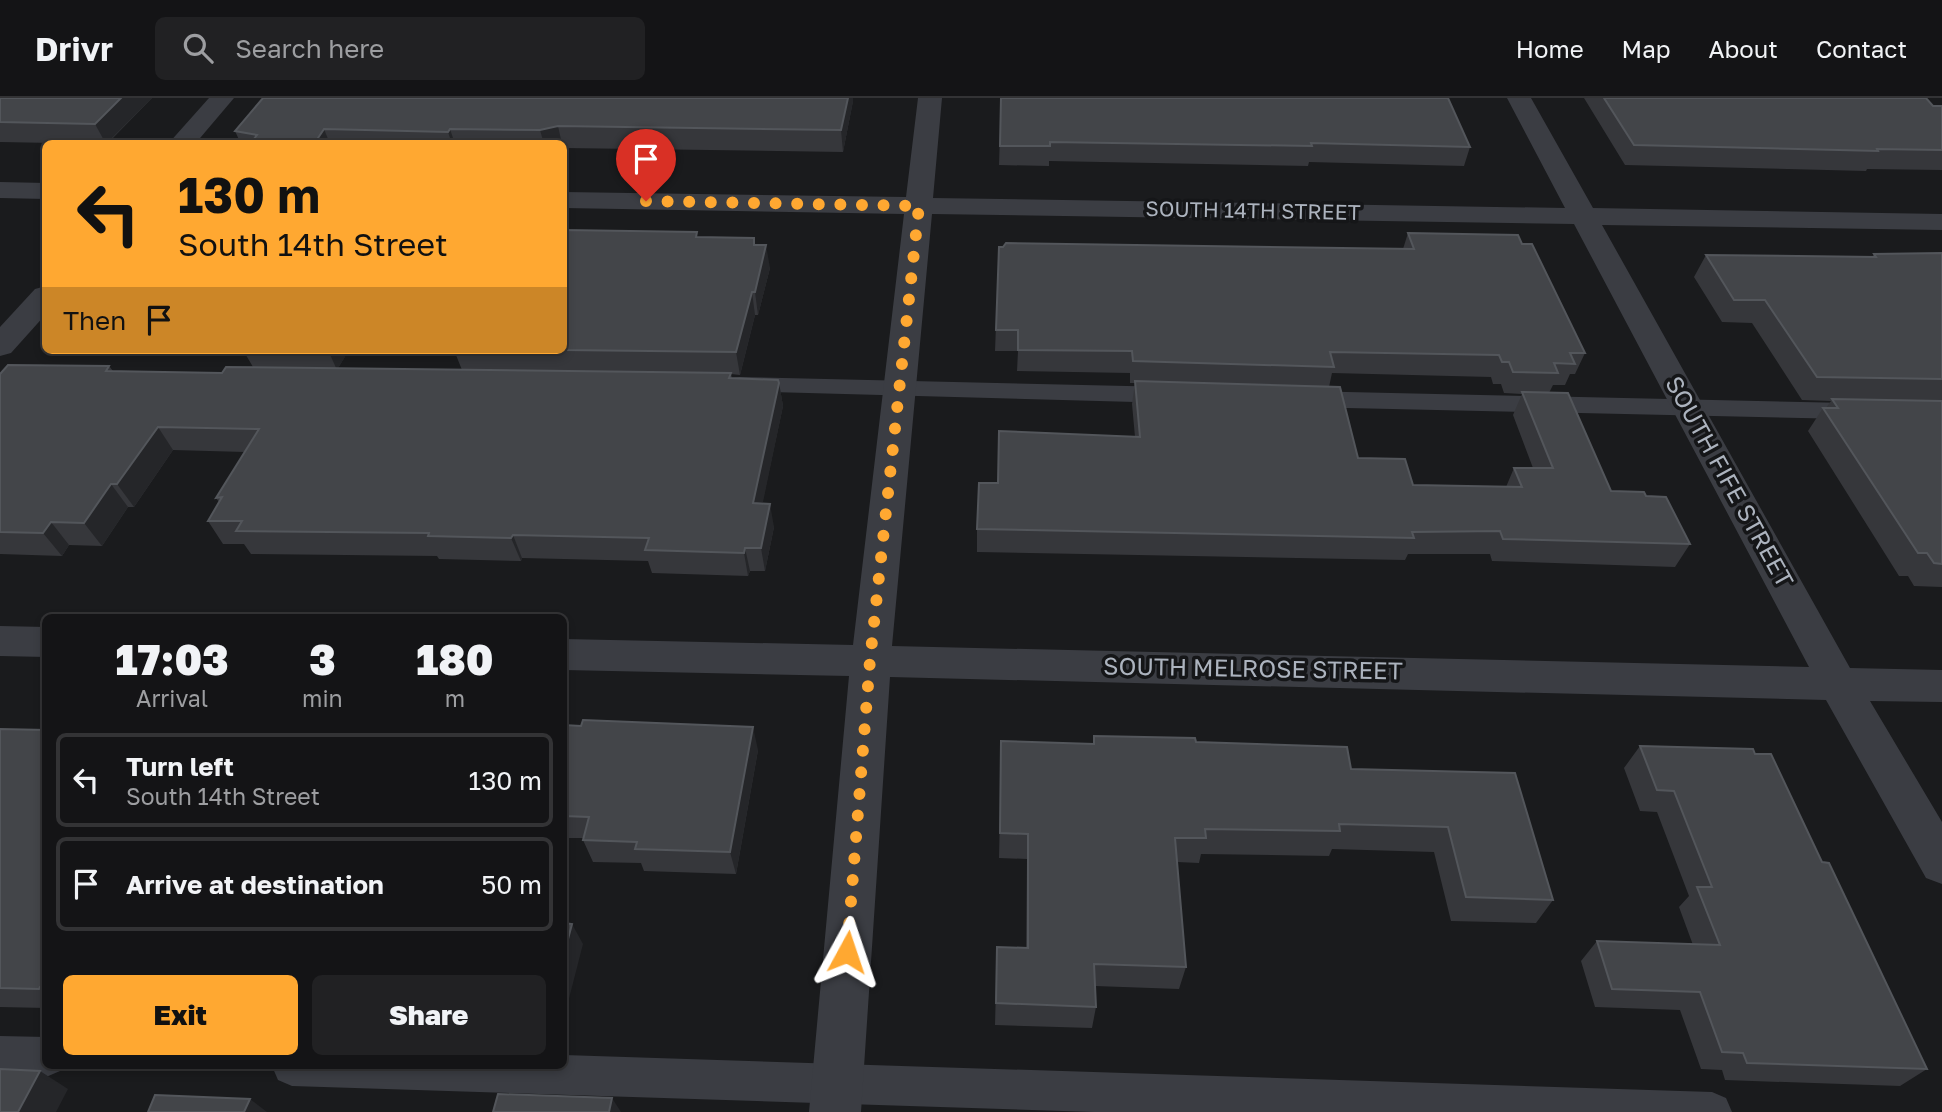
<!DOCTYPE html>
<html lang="en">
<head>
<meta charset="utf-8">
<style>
	:root { --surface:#141416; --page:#212123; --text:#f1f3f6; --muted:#9d9ea1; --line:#333335; --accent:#ffa831 }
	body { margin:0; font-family:"Golos Text",sans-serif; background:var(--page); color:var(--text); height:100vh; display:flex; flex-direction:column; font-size:26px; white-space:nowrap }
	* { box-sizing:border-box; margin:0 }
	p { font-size:23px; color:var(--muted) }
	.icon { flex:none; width:38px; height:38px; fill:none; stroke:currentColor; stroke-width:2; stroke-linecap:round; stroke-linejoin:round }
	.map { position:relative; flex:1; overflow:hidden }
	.details { position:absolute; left:42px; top:516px; width:525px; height:455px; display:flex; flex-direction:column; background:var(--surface); border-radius:10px; box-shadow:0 4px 10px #0003,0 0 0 2px var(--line) }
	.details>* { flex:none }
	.banner { position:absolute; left:42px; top:42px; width:525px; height:214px; border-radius:10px; box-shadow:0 4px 10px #0003,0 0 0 2px var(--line); background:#ffa831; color:#111; overflow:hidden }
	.pin { position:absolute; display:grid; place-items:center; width:60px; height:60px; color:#fff; margin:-72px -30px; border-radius:50% 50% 50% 0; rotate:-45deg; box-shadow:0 0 7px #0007 }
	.pin .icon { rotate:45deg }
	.me { position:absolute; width:77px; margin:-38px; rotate:5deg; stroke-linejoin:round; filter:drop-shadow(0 0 5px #0008) }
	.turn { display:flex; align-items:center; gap:24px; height:147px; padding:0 21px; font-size:32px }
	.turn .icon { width:91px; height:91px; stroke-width:2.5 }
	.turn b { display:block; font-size:49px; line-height:60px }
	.then { display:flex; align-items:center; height:66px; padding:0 21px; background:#0003; gap:14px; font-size:26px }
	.eta { display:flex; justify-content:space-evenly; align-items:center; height:119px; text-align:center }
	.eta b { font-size:42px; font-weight:800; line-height:49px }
	.button { display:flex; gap:14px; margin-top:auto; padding:14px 21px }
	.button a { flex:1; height:80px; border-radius:10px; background:var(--accent); color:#111; font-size:28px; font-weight:800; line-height:80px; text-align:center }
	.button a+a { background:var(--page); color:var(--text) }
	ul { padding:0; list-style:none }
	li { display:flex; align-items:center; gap:21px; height:94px; margin:0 14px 10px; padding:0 7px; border:4px solid var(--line); border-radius:10px }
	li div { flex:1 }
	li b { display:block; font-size:26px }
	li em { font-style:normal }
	header { display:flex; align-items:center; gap:42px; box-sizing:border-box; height:98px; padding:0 35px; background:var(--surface); border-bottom:2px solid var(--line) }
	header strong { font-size:33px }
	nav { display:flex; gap:38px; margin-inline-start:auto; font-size:24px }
	.search { width:490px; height:63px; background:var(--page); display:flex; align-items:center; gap:18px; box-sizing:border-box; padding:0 24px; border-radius:10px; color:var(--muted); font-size:26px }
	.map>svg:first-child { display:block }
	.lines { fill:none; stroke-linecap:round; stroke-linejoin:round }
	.lane { fill:#3b3d43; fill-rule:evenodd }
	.street { fill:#3b3d43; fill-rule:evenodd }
	.wall { fill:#36373b; fill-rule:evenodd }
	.shaded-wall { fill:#252629 }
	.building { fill:#434549; stroke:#53565b; stroke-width:2 }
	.route { stroke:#ffa831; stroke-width:12; stroke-dasharray:0 21.6 }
	.labels { text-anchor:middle; stroke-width:7; stroke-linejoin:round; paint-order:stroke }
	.far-street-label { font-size:21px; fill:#acb3be; stroke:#151618 }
	.street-label { font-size:24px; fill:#acb3be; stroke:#151618 }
</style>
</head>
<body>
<header>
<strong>Drivr</strong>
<div class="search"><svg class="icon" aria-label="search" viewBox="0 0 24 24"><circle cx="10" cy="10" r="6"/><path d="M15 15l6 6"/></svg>Search here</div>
<nav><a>Home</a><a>Map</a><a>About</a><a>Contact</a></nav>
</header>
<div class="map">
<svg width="1942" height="1014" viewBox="0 0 1942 1014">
	<rect width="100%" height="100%" fill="#1a1b1d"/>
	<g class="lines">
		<!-- lane -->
		<g class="lane">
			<path d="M 739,279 L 1172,289 L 1181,291 L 1185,297 L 1181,303 L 1172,305 L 730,293 L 726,287 L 730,281 Z"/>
			<path d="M 1302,293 L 1942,307 L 1942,323 L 1302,309 L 1293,307 L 1289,301 L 1293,295 Z"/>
			<path d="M 0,938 L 46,939 L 46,968 L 62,968 L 60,973 L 46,979 L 0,978 Z"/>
			<path d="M 564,957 L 1712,994 L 1726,1000 L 1732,1014 L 1094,1014 L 292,988 L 278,982 L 272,968 L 564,968 Z"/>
		</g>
		<!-- street -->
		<g class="street">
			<path d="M 209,0 L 234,0 L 195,46 L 168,46 Z"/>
			<path d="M 918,0 L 942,0 L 933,100 L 1565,110 L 1507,0 L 1531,0 L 1593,110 L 1942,116 L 1942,132 L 1602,127 L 1850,570 L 1942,572 L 1942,604 L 1870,603 L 1942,724 L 1942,786 L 1926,780 L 1826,602 L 890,579 L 861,1014 L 809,1014 L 849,578 L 564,572 L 564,541 L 853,547 L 904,116 L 564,110 L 564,94 L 906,99 ZM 932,116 L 1574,126 L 1809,569 L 892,548 Z"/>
			<path d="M 0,84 L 46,85 L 46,101 L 0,100 Z"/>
			<path d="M 46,188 L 46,216 L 11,255 L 0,258 L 0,229 L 35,191 Z"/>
			<path d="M 0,528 L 46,529 L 46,559 L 0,558 Z"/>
		</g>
	</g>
	<!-- wall -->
	<g class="wall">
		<path d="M 0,0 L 152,0 L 107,46 L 0,44 Z"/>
		<path d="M 263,0 L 853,0 L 853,3 L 843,54 L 564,50 L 564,46 L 241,46 L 235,33 Z"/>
		<path d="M 1001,0 L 1470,49 L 1464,68 L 1309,64 L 1308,68 L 1049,63 L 1049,68 L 999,67 Z"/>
		<path d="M 1584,0 L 1926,0 L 1933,8 L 1942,8 L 1942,72 L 1867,71 L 1866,73 L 1625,67 Z"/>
		<path d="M 1408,135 L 1522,146 L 1585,255 L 1575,276 L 1570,276 L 1565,287 L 1553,287 L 1549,295 L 1611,393 L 1646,398 L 1690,446 L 1675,469 L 1492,463 L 1490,456 L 1408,456 L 1405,462 L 977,454 L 977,431 L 998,385 L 1135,339 L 1132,306 L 1135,285 L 1130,285 L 1130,275 L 1017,273 L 1018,253 L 995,253 L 999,149 L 1403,151 ZM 1332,275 L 1491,279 L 1493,286 L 1501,286 L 1504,295 L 1522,296 L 1513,317 L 1533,370 L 1514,370 L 1506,389 L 1413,387 L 1358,360 L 1329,289 Z"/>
		<path d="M 698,139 L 755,147 L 770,170 L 758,217 L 755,217 L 740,277 L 731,276 L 732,280 L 779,285 L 783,308 L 762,406 L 774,429 L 765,473 L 750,473 L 748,478 L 652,475 L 648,463 L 522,460 L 521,463 L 439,461 L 437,458 L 251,456 L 244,446 L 223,446 L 208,423 L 219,404 L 216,400 L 245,354 L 173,352 L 134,409 L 128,409 L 102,448 L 69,447 L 62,458 L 0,456 L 0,276 L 109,268 L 113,273 L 222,275 L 253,269 L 243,252 L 349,252 L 338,270 L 462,272 L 454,252 L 564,252 Z"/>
		<path d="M 1942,155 L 1942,489 L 1914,488 L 1908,478 L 1899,478 L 1808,333 L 1823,310 L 1826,310 L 1831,303 L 1802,302 L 1752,225 L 1722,224 L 1694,179 L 1706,157 L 1872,159 L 1874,156 Z"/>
		<path d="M 564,627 L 758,652 L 736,776 L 644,773 L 641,765 L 593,764 L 583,742 L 583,740 L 564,740 Z"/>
		<path d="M 0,631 L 46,632 L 46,910 L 0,909 Z"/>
		<path d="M 1094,638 L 1196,644 L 1351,671 L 1515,675 L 1553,802 L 1536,825 L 1451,823 L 1434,754 L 1332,751 L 1329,758 L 1201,756 L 1199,765 L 1177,764 L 1186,869 L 1179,891 L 1095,888 L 1096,909 L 1092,930 L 995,927 L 997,849 L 1026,850 L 1027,761 L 999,760 L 1001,669 L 1093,646 Z"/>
		<path d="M 1640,648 L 1755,656 L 1822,764 L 1927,971 L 1900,988 L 1725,982 L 1722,972 L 1701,971 L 1680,912 L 1595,909 L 1581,863 L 1597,843 L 1693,847 L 1679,809 L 1689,798 L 1657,714 L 1640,713 L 1624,670 Z"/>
	</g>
	<!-- shaded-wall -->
	<g class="shaded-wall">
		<path d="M 121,0 L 152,0 L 106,46 L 95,26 Z"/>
		<path d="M 848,0 L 853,0 L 853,3 L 843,54 L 841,32 Z"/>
		<path d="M 558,28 L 562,46 L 544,46 L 540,32 Z"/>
		<path d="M 324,31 L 330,46 L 314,46 Z"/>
		<path d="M 450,31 L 455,46 L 452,46 L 448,34 Z"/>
		<path d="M 766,147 L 770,170 L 758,217 L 755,194 Z"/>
		<path d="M 752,194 L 755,217 L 740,277 L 736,254 Z"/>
		<path d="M 328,252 L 349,252 L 337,272 Z"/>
		<path d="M 779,285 L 783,308 L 758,428 L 753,405 Z"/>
		<path d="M 158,329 L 173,352 L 134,409 L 117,386 Z"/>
		<path d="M 111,386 L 128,409 L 102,448 L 84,425 Z"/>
		<path d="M 770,406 L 774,429 L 765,473 L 761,450 Z"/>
		<path d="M 51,424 L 69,447 L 62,458 L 43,435 Z"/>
		<path d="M 513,437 L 522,460 L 521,463 L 511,440 Z"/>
		<path d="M 745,450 L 750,473 L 748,478 L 744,455 Z"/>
		<path d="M 753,629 L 758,652 L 736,776 L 730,754 Z"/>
		<path d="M 572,826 L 583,846 L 564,920 L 564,856 Z"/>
		<path d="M 40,889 L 46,892 L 46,896 L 39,891 Z"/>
		<path d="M 40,973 L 68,991 L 56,1014 L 18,1014 Z"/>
		<path d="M 612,1000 L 621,1014 L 609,1014 Z"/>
		<path d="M 250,1001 L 267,1014 L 244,1014 Z"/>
	</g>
	<!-- building -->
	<g class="building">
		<path d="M 0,0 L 121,0 L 95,26 L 0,24 Z"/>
		<path d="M 263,0 L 848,0 L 841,32 L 558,28 L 540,32 L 450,31 L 448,34 L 324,31 L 314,46 L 250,46 L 257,37 L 235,33 Z"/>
		<path d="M 1001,0 L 1448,0 L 1470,49 L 1311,45 L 1312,48 L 1050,44 L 1050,48 L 1000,48 Z"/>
		<path d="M 1604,0 L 1926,0 L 1933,8 L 1942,8 L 1942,52 L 1877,51 L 1878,53 L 1634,47 Z"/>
		<path d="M 564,132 L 697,134 L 696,139 L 754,140 L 754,147 L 766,147 L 755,194 L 752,194 L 736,254 L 564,252 Z"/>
		<path d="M 1408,135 L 1518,137 L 1522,146 L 1532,146 L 1585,255 L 1570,255 L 1575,266 L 1554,265 L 1558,275 L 1513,274 L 1509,264 L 1502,264 L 1499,257 L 1330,254 L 1334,269 L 1133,263 L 1132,253 L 1018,252 L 1018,232 L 996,232 L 999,149 L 1003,149 L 1006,145 L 1414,151 Z"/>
		<path d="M 1942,155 L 1942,281 L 1817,279 L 1765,202 L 1734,202 L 1706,157 L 1876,159 L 1874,156 Z"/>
		<path d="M 8,267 L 109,268 L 106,273 L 222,275 L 226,269 L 731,275 L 729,280 L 778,282 L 779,285 L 753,405 L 770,406 L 761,450 L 745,450 L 744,455 L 645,452 L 649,440 L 513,437 L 511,440 L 428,438 L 429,435 L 236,433 L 242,423 L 208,423 L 222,399 L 216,400 L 259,331 L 158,329 L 117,386 L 111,386 L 84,425 L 51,424 L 43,435 L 0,434 L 0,276 Z"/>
		<path d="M 1135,283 L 1340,289 L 1358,360 L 1405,361 L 1413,387 L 1522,389 L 1514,370 L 1553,370 L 1522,294 L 1568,295 L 1611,393 L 1644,394 L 1646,398 L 1666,399 L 1690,446 L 1503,441 L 1500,433 L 1412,434 L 1414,440 L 977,431 L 979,385 L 998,385 L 999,333 L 1140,339 Z"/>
		<path d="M 1832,301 L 1942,303 L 1942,466 L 1934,465 L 1927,455 L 1918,455 L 1823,310 L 1838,310 Z"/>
		<path d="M 583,622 L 753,629 L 730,754 L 635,751 L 637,744 L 583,742 L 589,719 L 564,718 L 564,627 L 581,628 Z"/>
		<path d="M 0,631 L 46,632 L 46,889 L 40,889 L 39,891 L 0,890 Z"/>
		<path d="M 1094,638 L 1195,640 L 1196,644 L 1347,649 L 1351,671 L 1515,675 L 1553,802 L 1466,799 L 1448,729 L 1339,726 L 1340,733 L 1205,731 L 1206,740 L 1175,740 L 1186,869 L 1094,866 L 1096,909 L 996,905 L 997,849 L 1028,850 L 1028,736 L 1000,735 L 1001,643 L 1094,646 Z"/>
		<path d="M 1640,648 L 1753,651 L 1755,656 L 1771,656 L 1822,764 L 1829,765 L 1927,971 L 1747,965 L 1743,955 L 1722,954 L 1700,894 L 1612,891 L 1597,843 L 1720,847 L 1697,789 L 1712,789 L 1674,693 L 1657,692 Z"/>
		<path d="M 564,825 L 572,826 L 564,856 Z"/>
		<path d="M 0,971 L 40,973 L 18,1014 L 0,1014 Z"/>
		<path d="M 498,996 L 612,1000 L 609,1014 L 493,1014 Z"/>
		<path d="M 155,997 L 250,1001 L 244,1014 L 148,1014 Z"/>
	</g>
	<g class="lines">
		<!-- route -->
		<path class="route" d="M 646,103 L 919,108 L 870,562 L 847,854"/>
	</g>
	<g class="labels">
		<!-- far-street labels -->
		<g class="far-street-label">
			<text transform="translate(1253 113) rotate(1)" y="7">SOUTH 14TH STREET</text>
		</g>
		<!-- street labels -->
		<g class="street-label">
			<text transform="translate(1729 384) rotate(61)" y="8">SOUTH FIFE STREET</text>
			<text transform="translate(1253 571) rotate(1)" y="8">SOUTH MELROSE STREET</text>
		</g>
	</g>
</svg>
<div class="pin" style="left:646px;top:103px;background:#d93025"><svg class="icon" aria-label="arrive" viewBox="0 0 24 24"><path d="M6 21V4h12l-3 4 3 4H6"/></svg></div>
<svg class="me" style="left:847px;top:854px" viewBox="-20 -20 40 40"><path d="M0-17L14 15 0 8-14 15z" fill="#ffa831" stroke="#fff" stroke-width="4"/></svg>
<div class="banner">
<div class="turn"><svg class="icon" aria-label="left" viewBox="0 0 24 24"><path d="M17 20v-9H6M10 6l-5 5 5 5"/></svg><div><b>130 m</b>South 14th Street</div></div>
<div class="then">Then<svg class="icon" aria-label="arrive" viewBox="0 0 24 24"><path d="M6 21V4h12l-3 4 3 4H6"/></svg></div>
</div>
<section class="details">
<div class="eta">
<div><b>17:03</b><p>Arrival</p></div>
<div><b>3</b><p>min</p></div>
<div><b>180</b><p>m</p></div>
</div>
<ul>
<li><svg class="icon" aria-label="left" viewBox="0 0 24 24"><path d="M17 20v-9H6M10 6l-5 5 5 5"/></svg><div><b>Turn left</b><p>South 14th Street</p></div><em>130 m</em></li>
<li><svg class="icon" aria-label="arrive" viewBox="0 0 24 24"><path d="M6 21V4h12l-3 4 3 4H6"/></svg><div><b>Arrive at destination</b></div><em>50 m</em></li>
</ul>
<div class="button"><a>Exit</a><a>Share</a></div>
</section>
</div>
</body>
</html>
